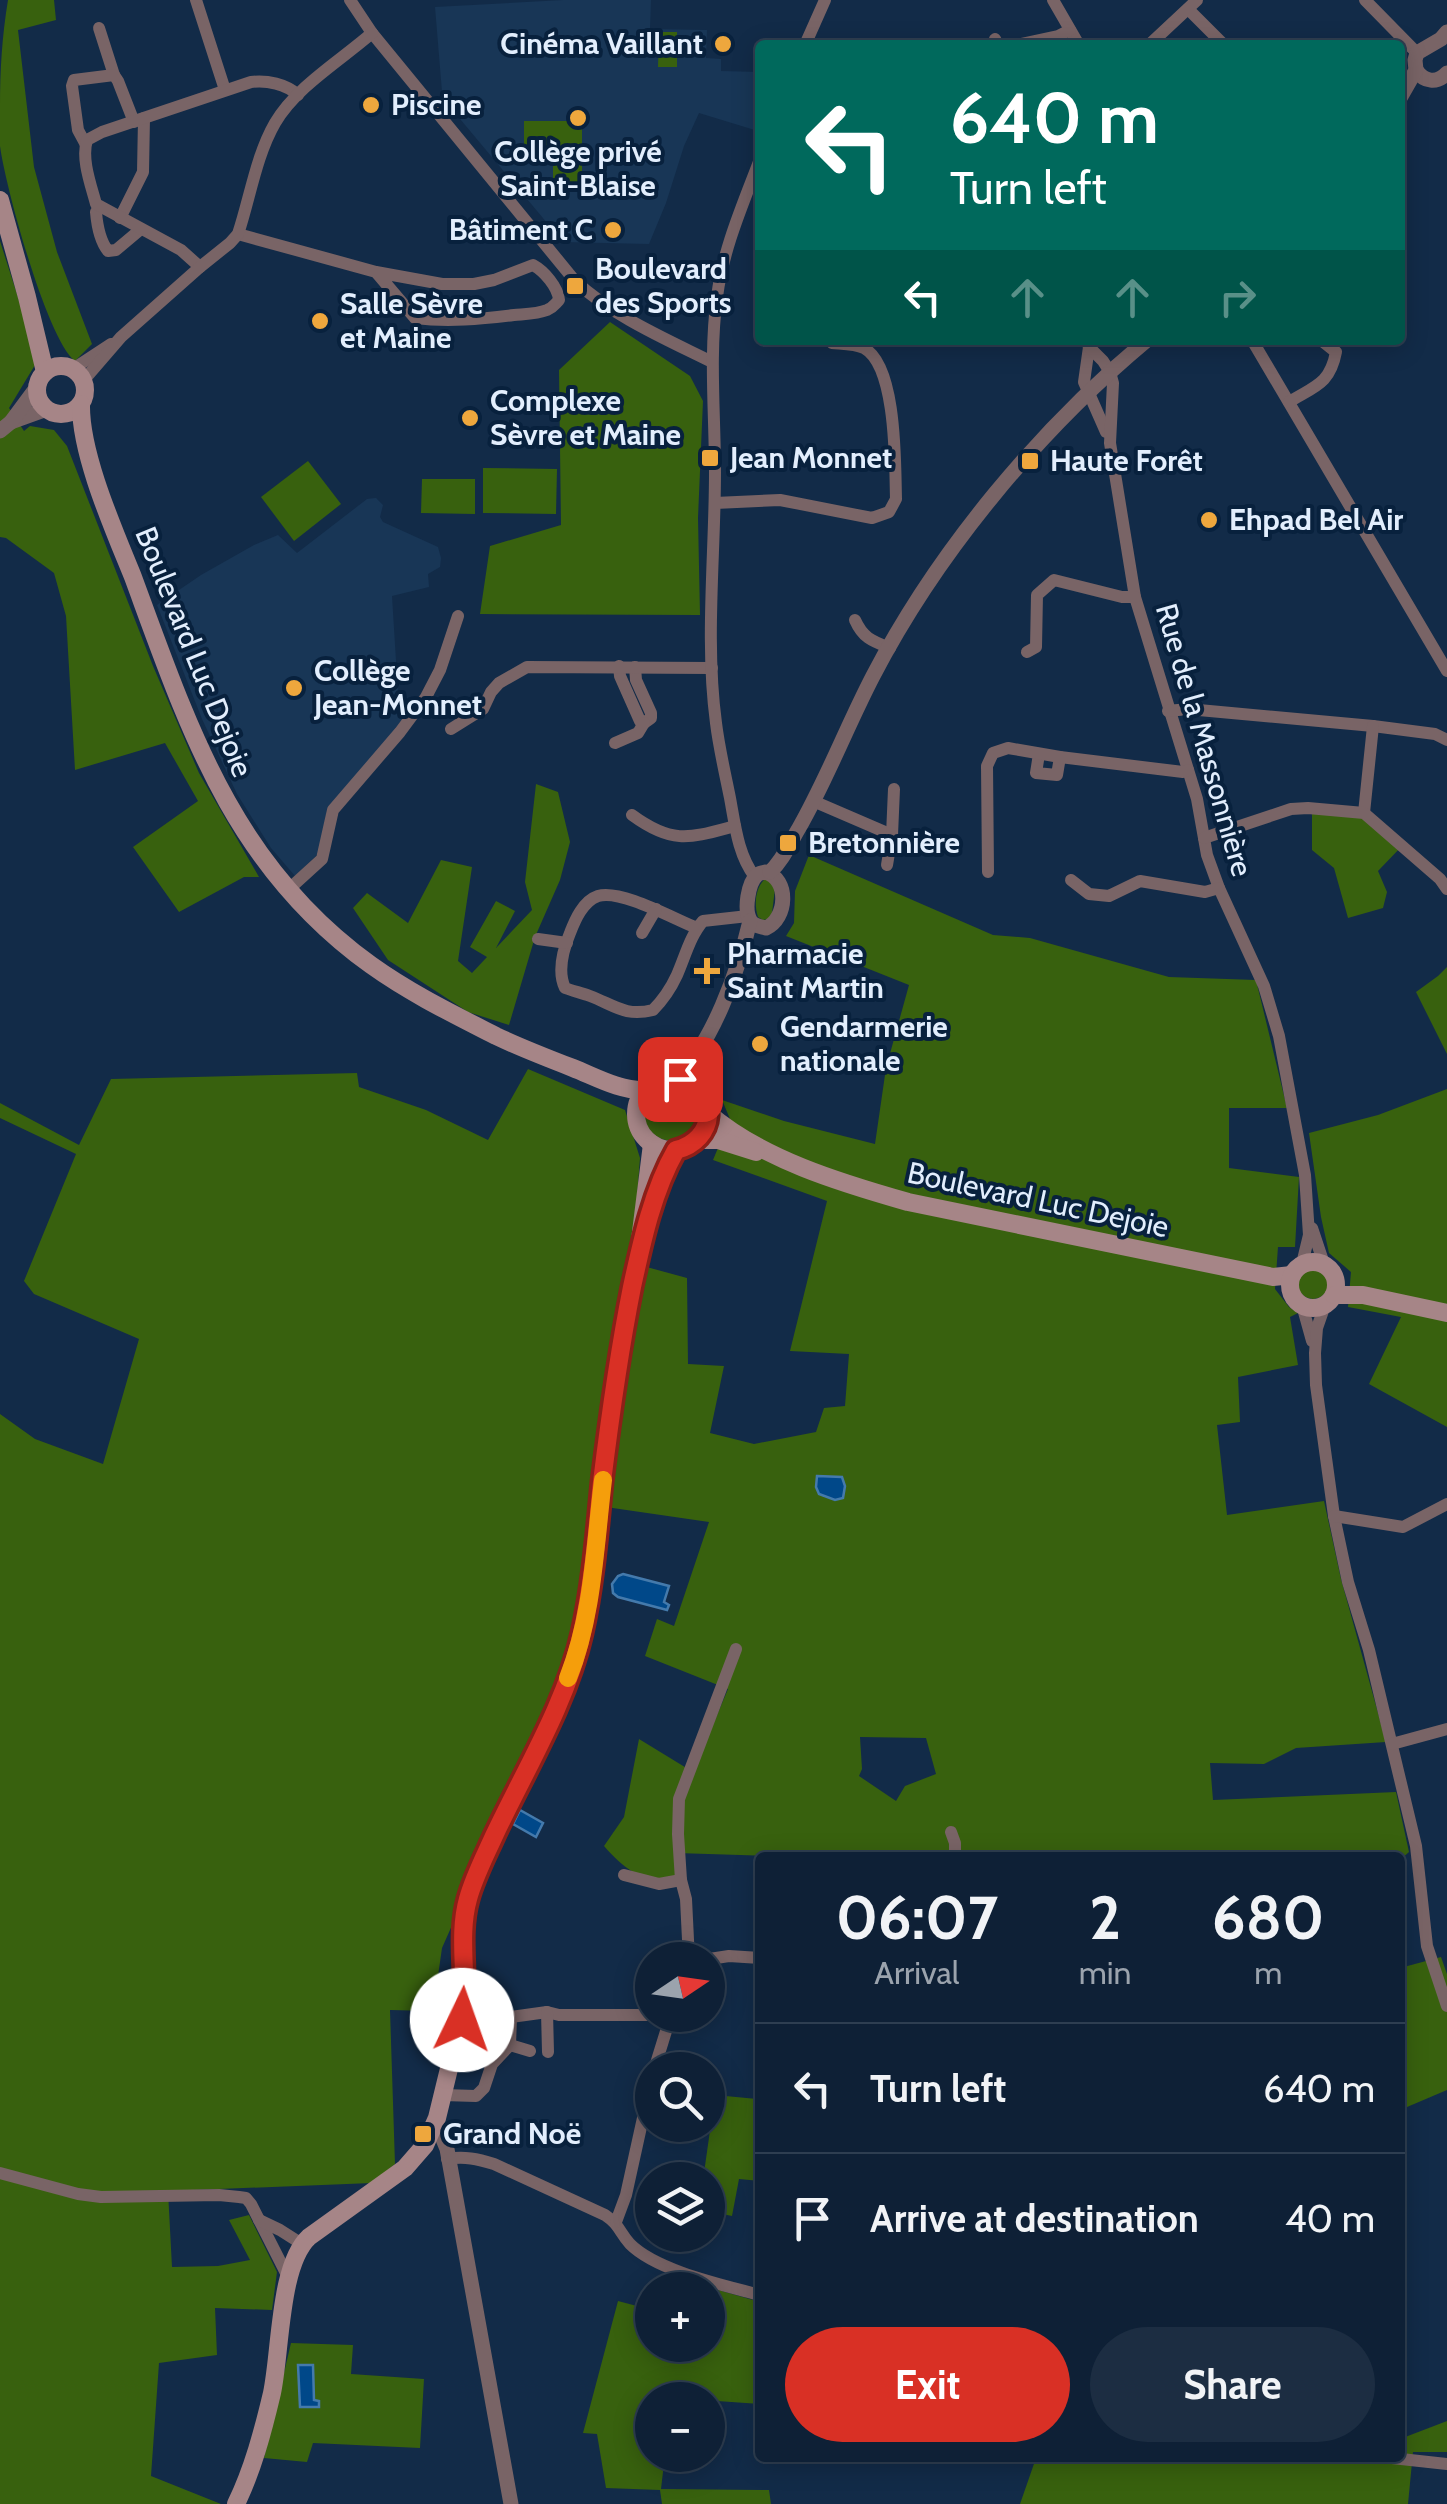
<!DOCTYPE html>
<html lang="en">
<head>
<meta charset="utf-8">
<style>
	:root { --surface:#0e2036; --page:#1c2d42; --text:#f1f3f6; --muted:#9ba3ad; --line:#2e3e51; --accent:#d93025 }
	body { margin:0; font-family:Cabin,sans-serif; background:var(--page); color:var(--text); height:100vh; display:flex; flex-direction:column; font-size:38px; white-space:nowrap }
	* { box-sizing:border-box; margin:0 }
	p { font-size:32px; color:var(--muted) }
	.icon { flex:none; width:55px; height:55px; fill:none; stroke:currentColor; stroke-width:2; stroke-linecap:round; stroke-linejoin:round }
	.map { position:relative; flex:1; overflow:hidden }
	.panel { position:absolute; left:755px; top:1852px; width:650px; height:610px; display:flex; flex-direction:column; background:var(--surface); border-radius:10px; box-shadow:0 5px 25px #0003,0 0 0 2px var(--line) }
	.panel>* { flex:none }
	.guide { position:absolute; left:755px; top:40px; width:650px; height:305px; border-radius:10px; box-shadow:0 5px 25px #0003,0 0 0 2px var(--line); background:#00695c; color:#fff; overflow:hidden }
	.needle { width:65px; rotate:77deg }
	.controls { position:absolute; left:635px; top:1942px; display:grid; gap:20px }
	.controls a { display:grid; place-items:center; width:90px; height:90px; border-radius:50%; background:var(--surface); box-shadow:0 5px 25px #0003,0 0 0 2px var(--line); font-size:50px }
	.pin { position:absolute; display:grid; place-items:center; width:85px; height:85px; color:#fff; margin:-42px; border-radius:20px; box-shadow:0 5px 15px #0006 }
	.me { position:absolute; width:110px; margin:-55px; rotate:3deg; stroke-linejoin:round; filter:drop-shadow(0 0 8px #0008) }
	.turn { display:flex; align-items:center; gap:35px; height:210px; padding:0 30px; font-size:45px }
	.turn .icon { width:130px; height:130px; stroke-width:2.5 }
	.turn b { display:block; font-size:70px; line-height:85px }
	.lanes { display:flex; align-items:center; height:95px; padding:0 30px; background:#0003; justify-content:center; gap:50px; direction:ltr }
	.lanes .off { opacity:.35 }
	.eta { display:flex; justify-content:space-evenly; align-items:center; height:170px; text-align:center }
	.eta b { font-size:60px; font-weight:800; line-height:70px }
	.button { display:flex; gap:20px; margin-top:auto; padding:20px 30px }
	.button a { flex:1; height:115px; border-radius:60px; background:var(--accent); color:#fff; font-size:40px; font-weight:800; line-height:115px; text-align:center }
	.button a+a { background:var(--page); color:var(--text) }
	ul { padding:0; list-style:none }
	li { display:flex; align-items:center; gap:30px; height:130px; padding:0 30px; border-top:2px solid var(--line) }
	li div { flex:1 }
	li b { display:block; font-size:38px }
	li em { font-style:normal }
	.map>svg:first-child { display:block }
	.built { fill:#183656 }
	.green { fill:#38610e; fill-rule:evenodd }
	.water { fill:#004889; stroke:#447aac; stroke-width:2.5 }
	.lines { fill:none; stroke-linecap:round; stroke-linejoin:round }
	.minor { stroke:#796466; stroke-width:12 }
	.tertiary { stroke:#796466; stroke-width:15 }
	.secondary { stroke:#a68587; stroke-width:18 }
	.route-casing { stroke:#8d1f18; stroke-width:25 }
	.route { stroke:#d93025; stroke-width:18 }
	.slow { stroke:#f59e0b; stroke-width:18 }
	.poi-dot { fill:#eea73d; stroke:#08213d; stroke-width:4 }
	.labels { text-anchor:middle; stroke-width:8; stroke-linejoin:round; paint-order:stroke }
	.poi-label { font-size:30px; font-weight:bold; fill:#e2eefd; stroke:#08213d; text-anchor:start }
	.street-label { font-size:30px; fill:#e2eefd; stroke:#08213d }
</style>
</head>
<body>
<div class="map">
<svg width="1447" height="2504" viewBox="0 0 1447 2504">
	<rect width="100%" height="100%" fill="#122b48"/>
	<!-- built -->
	<g class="built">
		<path d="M 563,0 L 651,0 L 650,29 L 707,30 L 706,58 L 721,59 L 721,71 L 760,72 L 760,124 L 758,131 L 699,113 L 684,146 L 666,203 L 649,244 L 563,242 L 440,95 L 442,92 L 435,7 Z"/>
		<path d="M 376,498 L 383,505 L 380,517 L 383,522 L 438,547 L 441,558 L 440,567 L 428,574 L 429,587 L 392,596 L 398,693 L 414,708 L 327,809 L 320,852 L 295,876 L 271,848 L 237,794 L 202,719 L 157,605 L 201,575 L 254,545 L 278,535 L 297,553 L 367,499 Z"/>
	</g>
	<!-- green -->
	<g class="green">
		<path d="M 8,0 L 54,0 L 56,20 L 18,30 L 34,167 L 57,252 L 92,344 L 75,361 C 47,340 5,185 0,146 C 0,133 0,120 0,107 C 0,70 2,36 8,0 Z"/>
		<path d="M 659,32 L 677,32 L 677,67 L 658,67 Z"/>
		<rect x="524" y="121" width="58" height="30"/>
		<path d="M 553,156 L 582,156 L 582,185 L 553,186 Z"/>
		<path d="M 0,241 L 38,360 L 9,408 L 24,431 L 30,426 L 54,430 L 67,446 L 153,666 L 199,773 L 259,877 L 244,877 L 179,912 L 133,847 L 198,801 L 165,743 L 75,770 L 66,616 L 54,573 L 6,538 L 0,537 Z"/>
		<path d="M 610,322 L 690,376 L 703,401 L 698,518 L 700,615 L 480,614 L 490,546 L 561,525 L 559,370 Z"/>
		<path d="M 308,461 L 341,504 L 294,541 L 261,497 Z"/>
		<path d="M 483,468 L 557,469 L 556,514 L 483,513 Z"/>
		<path d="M 422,479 L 475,479 L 475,514 L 421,513 Z"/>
		<path d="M 536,784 L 558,792 L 570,842 L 560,880 L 535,937 L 509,1025 L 468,1012 L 388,960 L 353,908 L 367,893 L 408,923 L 441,860 L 472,867 L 458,961 L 472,973 L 487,957 L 470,947 L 496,901 L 515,911 L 496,948 L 532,910 L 525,882 Z"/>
		<path d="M 1312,809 L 1364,813 L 1402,846 L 1378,871 L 1387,892 L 1383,908 L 1348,918 L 1334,868 L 1312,850 Z"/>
		<path d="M 809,855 L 993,935 L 1030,938 L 1169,977 L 1256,980 L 1287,1108 L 1229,1108 L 1229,1168 L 1299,1177 L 1295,1247 L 1278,1247 L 1275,1289 L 1289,1307 L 1298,1313 L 1290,1317 L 1298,1365 L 1238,1377 L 1240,1422 L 1217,1425 L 1227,1515 L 1324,1501 L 1341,1579 L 1386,1742 L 1296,1748 L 1264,1764 L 1210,1763 L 1213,1800 L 1396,1792 L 1409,1852 L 1400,1860 L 1400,1858 L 836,1858 L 676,1853 L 675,1879 C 640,1881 626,1871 604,1846 L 624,1817 L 639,1739 L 693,1772 L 728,1689 L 645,1656 L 657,1619 L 674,1626 L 709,1522 L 592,1505 L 580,1613 L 564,1672 L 442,1948 L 433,2011 L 390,2010 L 395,2164 L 372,2183 L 168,2191 L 172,2267 L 218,2266 L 250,2260 L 229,2220 L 249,2215 L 277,2272 L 272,2310 L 215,2308 L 217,2355 L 159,2363 L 151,2476 L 221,2504 L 0,2504 L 0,1414 L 35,1439 L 103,1464 L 139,1339 L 34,1294 L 24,1281 L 76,1154 L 0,1118 L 0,1103 L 79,1145 L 111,1079 L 357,1073 L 359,1087 L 426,1110 L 488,1140 L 528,1069 L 625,1110 L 640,1158 L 632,1263 L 687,1278 L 688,1364 L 724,1366 L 710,1433 L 754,1444 L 816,1432 L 824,1408 L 845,1406 L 849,1354 L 790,1351 L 827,1201 L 713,1160 L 730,1119 L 722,1100 L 784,1121 L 875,1144 L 886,1068 L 909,985 L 786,936 L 794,923 L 795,891 ZM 860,1737 L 926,1738 L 936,1774 L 905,1786 L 896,1801 L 859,1776 L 862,1769 Z"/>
		<path d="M 764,880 L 769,880 L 775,889 L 772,913 L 768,919 L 763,920 L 758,917 C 754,905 755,889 764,880 Z"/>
		<path d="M 1447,967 L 1447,1054 L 1416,992 L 1438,976 Z"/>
		<circle cx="672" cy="1113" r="28"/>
		<path d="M 1447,1089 L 1447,1427 L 1369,1384 L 1401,1317 L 1348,1307 L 1351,1272 L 1329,1253 L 1321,1217 L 1309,1133 L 1378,1115 Z"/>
		<circle cx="1313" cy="1284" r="15"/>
		<path d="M 1441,1957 L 1447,1974 L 1447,2090 L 1400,2110 L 1400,1968 Z"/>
		<path d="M 760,2055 L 760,2181 L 739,2179 L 732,2216 L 708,2211 L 708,2180 L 703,2180 L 715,2095 L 757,2099 Z"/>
		<path d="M 711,2288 L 760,2302 L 760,2404 L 674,2398 L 673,2400 L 652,2400 L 652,2455 L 665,2455 L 661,2489 L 769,2490 L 771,2504 L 662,2504 L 660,2490 L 606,2488 L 597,2434 L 583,2433 L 618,2301 L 652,2310 L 652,2345 L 708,2345 L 708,2300 Z"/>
		<path d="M 291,2343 L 353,2345 L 351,2374 L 424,2379 L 420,2448 L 313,2443 L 307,2462 L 264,2458 Z"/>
		<path d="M 1447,2421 L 1447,2452 L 1413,2452 L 1408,2504 L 1020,2504 L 1036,2458 L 1400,2458 L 1400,2439 Z"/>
	</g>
	<!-- water -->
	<g class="water">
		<path d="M 817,1476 L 842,1477 L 845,1486 L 843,1498 L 835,1500 L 819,1494 L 816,1487 Z"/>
		<path d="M 623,1574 L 669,1586 L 664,1602 L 669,1605 L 667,1610 L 618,1597 L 613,1593 L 612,1584 L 618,1576 Z"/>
		<path d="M 520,1810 L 543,1823 L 536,1837 L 513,1824 Z"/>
		<path d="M 298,2365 L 313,2365 L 314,2400 L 319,2401 L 319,2407 L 300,2407 Z"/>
	</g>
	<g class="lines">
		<!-- minor -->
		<g class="minor">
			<path d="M 196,0 L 225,90"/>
			<path d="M 350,0 L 372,33 L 575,281 C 614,317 666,339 712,362"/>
			<path d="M 1053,0 L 1079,45"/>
			<path d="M 1365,0 L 1417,53"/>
			<path d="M 1188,9 L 1224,45"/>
			<path d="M 99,28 L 114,75"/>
			<path d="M 995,39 L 998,45"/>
			<path d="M 805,45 L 825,0"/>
			<path d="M 1017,45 L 1058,36 L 1070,30"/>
			<path d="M 1149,45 L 1197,0"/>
			<path d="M 85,143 L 78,130 L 72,86 L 74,80 L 114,75 L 118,81 L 134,122"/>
			<path d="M 100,207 L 96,212 C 97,224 100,241 108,251 L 116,250 L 141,229"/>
			<path d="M 120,218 L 143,172 L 144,118"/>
			<path d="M 238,234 L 376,272 L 442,284 L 474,284 L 494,280 L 533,265 C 544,271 558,287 559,300 C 554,305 554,307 547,310 C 537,314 524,314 514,315 C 481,319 448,322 415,318 L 376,272"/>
			<path d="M 200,267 L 181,250 L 96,204 C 91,185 81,159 87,140 L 102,132 L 251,82 C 267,80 286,84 298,95"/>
			<path d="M 1252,340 L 1447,671"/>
			<path d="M 1087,342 L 1089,347 L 1084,382 L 1106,432"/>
			<path d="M 1089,347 L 1103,361 L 1110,372 L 1113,383 L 1110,443 L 1135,597 L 1197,799 L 1207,855 L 1219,888 L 1264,986 L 1279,1036 L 1305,1175 L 1309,1235 L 1302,1264"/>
			<path d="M 73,369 L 111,344"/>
			<path d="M 83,381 L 121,337 L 200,267 L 230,243 L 238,234 C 250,198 256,156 275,123 C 297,86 340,61 372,33"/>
			<path d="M 1289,402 C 1315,386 1330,384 1336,352 L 1321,340"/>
			<path d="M 715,503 L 780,500 L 872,518 L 889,512 L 896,499 C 895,465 897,366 864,348 C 855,344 842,344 832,343"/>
			<path d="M 855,620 C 863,638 872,641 890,648"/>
			<path d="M 1027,652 L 1036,647 L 1037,595 L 1054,580 L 1122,597 L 1135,597"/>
			<path d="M 619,666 L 620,676 L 640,721 L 644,723 L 651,718 L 651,713 L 636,680 L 635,667"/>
			<path d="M 1168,711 L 1188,709 L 1373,726 L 1435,734 L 1447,740"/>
			<path d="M 451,729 L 483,709 L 491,692 L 499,683 L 527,667 L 712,668"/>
			<path d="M 615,743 L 638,733 L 644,723"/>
			<path d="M 1039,754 L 1036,773 L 1057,775 L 1060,757"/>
			<path d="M 813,801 L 892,835"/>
			<path d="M 1364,813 L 1373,726"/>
			<path d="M 632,815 C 673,845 690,838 735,826"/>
			<path d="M 1204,838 L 1291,809 L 1308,808 L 1364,813 L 1440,879 L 1447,889"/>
			<path d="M 887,865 L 892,835 L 894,789"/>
			<path d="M 988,872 L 987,766 L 993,753 L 1008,748 L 1060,757 L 1183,772 L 1188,770"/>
			<path d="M 755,877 C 738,855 735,825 730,798 C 725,773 719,748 716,723 C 705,641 715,555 715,472 C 715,414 709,355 717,297 C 723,249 743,204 760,159"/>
			<path d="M 1071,880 L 1089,894 L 1109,896 L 1140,881 L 1205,892 L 1219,888"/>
			<path d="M 288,890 L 322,859 L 333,810 L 400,732 L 426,697 L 440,670 L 458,616"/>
			<path d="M 697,928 C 674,919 621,889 598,896 C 583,901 575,920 570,933 C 563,950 557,971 565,988 C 573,991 582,993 590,996 C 614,1005 625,1017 653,1010 C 663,1000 671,988 677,975 C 685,957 690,936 703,921 L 748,916"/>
			<path d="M 642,933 L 656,909"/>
			<path d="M 538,939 L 567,943"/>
			<path d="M 1312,1228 L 1324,1264"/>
			<path d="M 1302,1305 L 1312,1341"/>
			<path d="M 1325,1305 L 1317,1328 L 1315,1353 L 1316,1385 L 1334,1516 L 1348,1582 L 1369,1650 L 1416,1846 L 1427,1946 L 1447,2006"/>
			<path d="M 1334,1516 L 1403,1527 L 1447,1504"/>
			<path d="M 1392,1744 L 1447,1729"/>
			<path d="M 951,1832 L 955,1843 L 955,1858"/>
			<path d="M 624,1875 L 659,1884 L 681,1880"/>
			<path d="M 689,1960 L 686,1899 L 681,1880 L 678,1834 L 679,1799 L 736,1649"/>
			<path d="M 703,1960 L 729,1956 L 760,1958"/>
			<path d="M 466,1992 L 494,1998 L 511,2017 L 547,2012 L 559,2015 L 671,2015"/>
			<path d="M 547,2012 L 548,2052"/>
			<path d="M 510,2045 L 530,2051"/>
			<path d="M 654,2070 L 671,2015"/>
			<path d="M 443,2095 L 476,2096 L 484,2088 L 492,2064 L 510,2045 L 511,2017"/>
			<path d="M 447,2159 C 464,2156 478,2159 494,2164 L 605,2215 C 620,2225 619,2232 630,2244 C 657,2271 723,2285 760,2295"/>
			<path d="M 0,2173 L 78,2194 L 101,2197 L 219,2195 L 239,2197 L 246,2198 L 251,2204 L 288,2277"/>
			<path d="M 259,2220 L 280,2230 L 302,2244"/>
			<path d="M 616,2222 L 626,2195 L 652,2077"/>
			<path d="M 1392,2458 L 1447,2464"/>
		</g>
		<!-- tertiary -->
		<g class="tertiary">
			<path d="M 1416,70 C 1424,82 1437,84 1447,73"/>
			<path d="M 1400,98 L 1416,70 L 1415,60 L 1417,53 L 1441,39 L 1447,32"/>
			<path d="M 11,422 L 47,409"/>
			<path d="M 0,431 L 11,422 L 37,387"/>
			<path d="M 765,872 C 790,879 787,919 766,928 C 759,926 753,926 750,920 C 744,910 748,883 757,875 C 759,873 762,873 765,872 Z"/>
			<path d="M 770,872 C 783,860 790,843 799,828 C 827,779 847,726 873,676 C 938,551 1039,430 1147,340"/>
			<path d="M 675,1078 C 712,1047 739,968 750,921"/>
			<path d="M 700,1091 L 699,1072 L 703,1050"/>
			<path d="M 433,2126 L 440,2132 L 447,2149 L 511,2504"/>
		</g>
		<!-- secondary -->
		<g class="secondary">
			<path d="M 0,200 L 27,297 L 45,372"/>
			<circle cx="61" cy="390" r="24"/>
			<path d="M 81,404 C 80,454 114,530 133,577 C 189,729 233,866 371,965 C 410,993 453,1014 496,1036 C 521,1048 547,1058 573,1068 C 596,1077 620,1091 645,1090"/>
			<circle cx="672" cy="1114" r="36"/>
			<path d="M 708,1113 C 761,1159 841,1183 908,1202 L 1273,1277 L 1292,1275"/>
			<path d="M 697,1140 L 718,1140 L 756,1152"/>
			<path d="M 654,1203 L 665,1168 L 676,1150"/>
			<circle cx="1313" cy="1285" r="23"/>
			<path d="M 1334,1295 L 1363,1295 L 1447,1313"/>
			<path d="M 236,2504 C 253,2469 263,2431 272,2393 C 281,2350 279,2265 309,2237 L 405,2168 L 425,2145 L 437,2118 L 464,2007 L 463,1928 L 467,1901 L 484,1858 L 557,1704 L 571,1671 L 581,1636 L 589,1595 L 612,1403 L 638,1256 L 652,1144"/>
		</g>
	</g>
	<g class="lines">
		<!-- route casing -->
		<g class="route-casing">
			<path id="route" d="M 462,2020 C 469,1980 457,1938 468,1899 C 474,1877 485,1856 494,1836 C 525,1770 566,1704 582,1633 C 593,1584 597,1533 602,1482 C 610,1417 619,1352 632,1287 C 642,1241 653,1190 676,1150 C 716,1140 720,1093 680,1079"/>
		</g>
		<!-- route -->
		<use href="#route" class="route"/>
		<!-- slow -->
		<path class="slow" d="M 568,1678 C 593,1616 595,1545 603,1480"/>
	</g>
	<!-- markers -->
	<g class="poi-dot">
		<circle cx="723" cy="44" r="10"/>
		<circle cx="371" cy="105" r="10"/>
		<circle cx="578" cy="118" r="10"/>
		<circle cx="613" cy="230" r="10"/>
		<rect x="565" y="276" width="20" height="20" rx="5"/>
		<circle cx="320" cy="321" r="10"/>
		<circle cx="470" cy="418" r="10"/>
		<rect x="700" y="448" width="20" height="20" rx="5"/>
		<rect x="1020" y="451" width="20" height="20" rx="5"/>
		<circle cx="1209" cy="520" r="10"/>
		<circle cx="294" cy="688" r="10"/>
		<rect x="778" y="833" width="20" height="20" rx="5"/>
		<path d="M702 956h10v10h10v10h-10v10h-10v-10h-10v-10h10z"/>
		<circle cx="760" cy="1044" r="10"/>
		<rect x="413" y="2124" width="20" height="20" rx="5"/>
	</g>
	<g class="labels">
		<!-- poi labels -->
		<g class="poi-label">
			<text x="703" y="54" text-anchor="end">Cinéma Vaillant</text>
			<text x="391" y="115">Piscine</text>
			<text x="578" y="162" text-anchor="middle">Collège privé<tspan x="578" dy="34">Saint-Blaise</tspan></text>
			<text x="593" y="240" text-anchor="end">Bâtiment C</text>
			<text x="595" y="279">Boulevard<tspan x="595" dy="34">des Sports</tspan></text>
			<text x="340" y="314">Salle Sèvre<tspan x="340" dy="34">et Maine</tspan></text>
			<text x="490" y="411">Complexe<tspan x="490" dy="34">Sèvre et Maine</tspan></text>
			<text x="730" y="468">Jean Monnet</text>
			<text x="1050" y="471">Haute Forêt</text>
			<text x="1229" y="530">Ehpad Bel Air</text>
			<text x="314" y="681">Collège<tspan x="314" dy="34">Jean-Monnet</tspan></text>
			<text x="808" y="853">Bretonnière</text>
			<text x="727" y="964">Pharmacie<tspan x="727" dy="34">Saint Martin</tspan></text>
			<text x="780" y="1037">Gendarmerie<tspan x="780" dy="34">nationale</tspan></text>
			<text x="443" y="2144">Grand Noë</text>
		</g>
		<!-- street labels -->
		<g class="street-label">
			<text transform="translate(194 652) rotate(68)" y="10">Boulevard Luc Dejoie</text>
			<text transform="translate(1204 740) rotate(74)" y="10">Rue de la Massonnière</text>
			<text transform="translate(1038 1200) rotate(12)" y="10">Boulevard Luc Dejoie</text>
		</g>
	</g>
</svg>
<div class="controls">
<a><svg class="needle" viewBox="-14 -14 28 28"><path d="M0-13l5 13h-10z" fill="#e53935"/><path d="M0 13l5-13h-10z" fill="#9ba3ad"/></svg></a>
<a><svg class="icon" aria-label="search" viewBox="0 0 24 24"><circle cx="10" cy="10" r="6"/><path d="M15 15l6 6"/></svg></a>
<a><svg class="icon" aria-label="layers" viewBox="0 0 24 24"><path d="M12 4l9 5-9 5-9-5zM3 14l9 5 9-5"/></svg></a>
<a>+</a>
<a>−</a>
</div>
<div class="pin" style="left:680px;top:1079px;background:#d93025"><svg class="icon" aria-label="arrive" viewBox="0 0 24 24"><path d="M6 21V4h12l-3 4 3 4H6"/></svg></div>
<svg class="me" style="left:462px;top:2020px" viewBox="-20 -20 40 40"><circle r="19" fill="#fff"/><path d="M0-13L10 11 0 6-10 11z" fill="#d93025"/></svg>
<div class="guide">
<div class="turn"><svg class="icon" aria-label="left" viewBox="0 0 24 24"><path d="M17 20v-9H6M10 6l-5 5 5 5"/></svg><div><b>640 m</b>Turn left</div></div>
<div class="lanes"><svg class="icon" aria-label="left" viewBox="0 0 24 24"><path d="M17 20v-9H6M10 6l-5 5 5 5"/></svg><svg class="icon off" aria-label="ahead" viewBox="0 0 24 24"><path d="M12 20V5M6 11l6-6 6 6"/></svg><svg class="icon off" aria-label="ahead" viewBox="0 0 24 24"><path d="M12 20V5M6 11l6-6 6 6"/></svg><svg class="icon off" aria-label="right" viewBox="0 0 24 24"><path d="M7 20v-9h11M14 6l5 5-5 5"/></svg></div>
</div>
<section class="panel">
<div class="eta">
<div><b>06:07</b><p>Arrival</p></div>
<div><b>2</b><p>min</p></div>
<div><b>680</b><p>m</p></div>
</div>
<ul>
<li><svg class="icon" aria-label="left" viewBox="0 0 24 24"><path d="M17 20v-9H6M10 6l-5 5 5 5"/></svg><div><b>Turn left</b></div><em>640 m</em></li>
<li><svg class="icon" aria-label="arrive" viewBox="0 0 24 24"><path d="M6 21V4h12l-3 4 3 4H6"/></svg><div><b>Arrive at destination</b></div><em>40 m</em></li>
</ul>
<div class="button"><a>Exit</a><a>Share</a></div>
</section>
</div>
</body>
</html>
